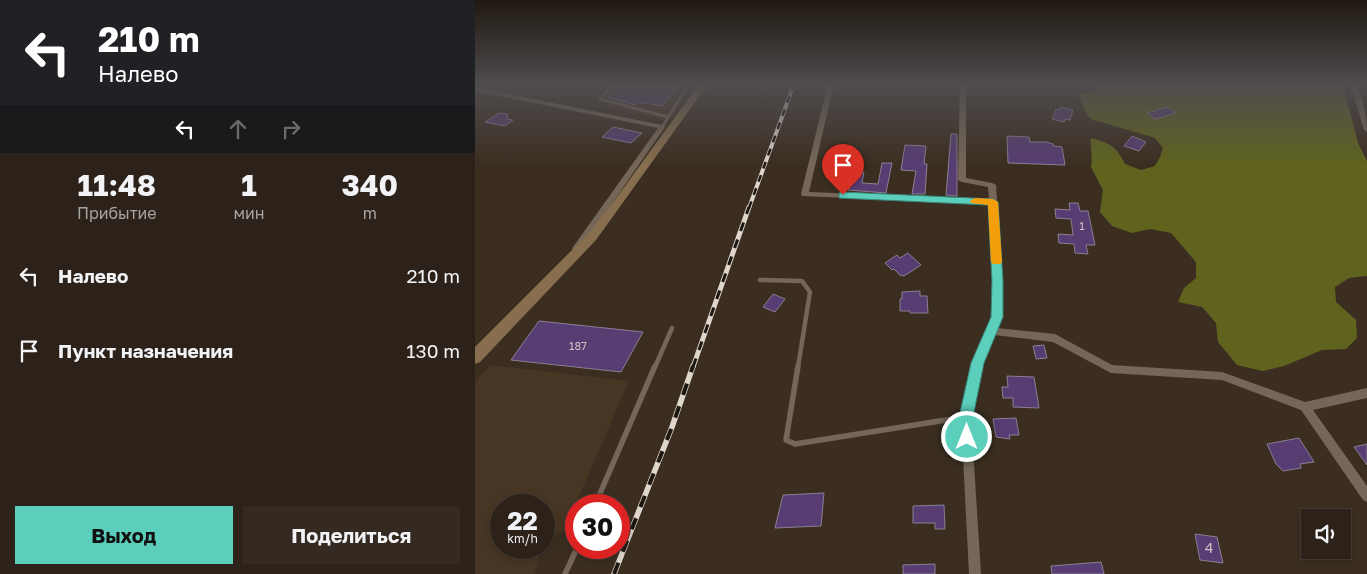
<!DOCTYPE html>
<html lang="ru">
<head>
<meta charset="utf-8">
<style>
	:root { --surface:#2c2219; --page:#342a22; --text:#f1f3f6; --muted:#a6a4a2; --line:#483f38; --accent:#5bcebc }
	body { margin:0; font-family:"Golos Text",sans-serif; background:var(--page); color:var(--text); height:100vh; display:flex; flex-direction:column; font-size:19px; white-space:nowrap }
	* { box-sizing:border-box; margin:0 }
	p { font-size:16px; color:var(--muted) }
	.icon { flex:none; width:28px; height:28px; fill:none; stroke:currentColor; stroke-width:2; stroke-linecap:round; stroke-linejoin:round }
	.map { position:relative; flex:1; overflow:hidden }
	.details { display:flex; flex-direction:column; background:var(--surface); width:475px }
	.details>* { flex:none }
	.top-card { background:#202124; color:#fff; overflow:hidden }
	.fabs { position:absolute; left:826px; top:509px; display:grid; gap:10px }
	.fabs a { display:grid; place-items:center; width:50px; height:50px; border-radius:0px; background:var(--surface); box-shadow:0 2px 8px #0003,0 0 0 1px var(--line); font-size:25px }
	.speed { position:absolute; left:15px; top:494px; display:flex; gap:10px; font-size:25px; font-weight:700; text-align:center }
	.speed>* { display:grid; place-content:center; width:65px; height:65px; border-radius:50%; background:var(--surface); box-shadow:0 2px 8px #0003,0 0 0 1px var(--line); line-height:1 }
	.speed small { font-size:12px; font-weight:400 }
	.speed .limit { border:8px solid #d22; background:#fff; color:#111 }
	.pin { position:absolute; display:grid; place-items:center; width:42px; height:42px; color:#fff; margin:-51px -21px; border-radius:50% 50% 50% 0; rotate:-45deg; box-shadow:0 0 5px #0007 }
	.pin .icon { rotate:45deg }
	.me { position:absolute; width:55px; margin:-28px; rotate:0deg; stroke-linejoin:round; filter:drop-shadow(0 0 4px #0008) }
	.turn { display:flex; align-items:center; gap:18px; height:105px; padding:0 15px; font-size:22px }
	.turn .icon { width:65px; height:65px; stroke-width:2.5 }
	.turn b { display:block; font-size:35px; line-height:42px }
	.lanes { display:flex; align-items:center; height:48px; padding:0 15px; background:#0003; justify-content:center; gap:25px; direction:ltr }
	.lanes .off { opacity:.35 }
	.eta { display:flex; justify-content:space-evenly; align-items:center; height:85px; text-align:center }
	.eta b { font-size:30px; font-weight:700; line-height:35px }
	.primary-button { display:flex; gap:10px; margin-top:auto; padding:10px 15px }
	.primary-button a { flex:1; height:58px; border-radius:0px; background:var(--accent); color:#111; font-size:20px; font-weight:700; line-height:58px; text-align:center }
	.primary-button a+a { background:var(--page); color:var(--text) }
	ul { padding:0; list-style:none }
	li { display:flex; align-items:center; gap:15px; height:75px; padding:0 15px }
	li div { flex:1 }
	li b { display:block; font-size:19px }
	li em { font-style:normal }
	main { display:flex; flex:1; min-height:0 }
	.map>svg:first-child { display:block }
	.built { fill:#483624 }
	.forest { fill:#5f631e }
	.building { fill:#573d72; stroke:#888093 }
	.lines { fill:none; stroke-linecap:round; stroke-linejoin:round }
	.service-far2 { stroke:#756758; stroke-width:3 }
	.service-far1 { stroke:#756758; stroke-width:4.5 }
	.service { stroke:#756758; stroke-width:5.5 }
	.minor { fill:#756758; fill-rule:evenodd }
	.secondary { fill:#866e4e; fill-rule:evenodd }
	.rail-far2-casing { stroke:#dfd6cc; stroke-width:4 }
	.rail-far1-casing { stroke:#dfd6cc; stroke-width:5 }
	.rail-casing { stroke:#dfd6cc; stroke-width:5.5 }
	.rail-far2 { stroke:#1d1712; stroke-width:2.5; stroke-dasharray:7; stroke-linecap:butt }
	.rail-far1 { stroke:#1d1712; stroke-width:3; stroke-dasharray:9; stroke-linecap:butt }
	.rail { stroke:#1d1712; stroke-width:4; stroke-dasharray:12; stroke-linecap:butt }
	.route { fill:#5bcebc; stroke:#3b867a }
	.slow { fill:#f59e0b }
	.labels { text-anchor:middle; stroke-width:5; stroke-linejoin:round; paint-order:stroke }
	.number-label { font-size:11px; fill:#cec2c8 }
	.near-number-label { font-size:14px; fill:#cec2c8 }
</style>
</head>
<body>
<main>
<section class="details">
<div class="top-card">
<div class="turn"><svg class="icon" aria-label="left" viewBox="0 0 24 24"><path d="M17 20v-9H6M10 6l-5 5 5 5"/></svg><div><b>210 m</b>Налево</div></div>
<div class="lanes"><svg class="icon" aria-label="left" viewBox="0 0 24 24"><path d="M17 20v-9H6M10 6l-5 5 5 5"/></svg><svg class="icon off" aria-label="ahead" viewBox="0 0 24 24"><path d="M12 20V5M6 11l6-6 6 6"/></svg><svg class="icon off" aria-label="right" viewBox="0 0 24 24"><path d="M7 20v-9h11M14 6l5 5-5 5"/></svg></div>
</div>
<div class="eta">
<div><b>11:48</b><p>Прибытие</p></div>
<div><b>1</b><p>мин</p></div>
<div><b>340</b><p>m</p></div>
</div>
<ul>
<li><svg class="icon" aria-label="left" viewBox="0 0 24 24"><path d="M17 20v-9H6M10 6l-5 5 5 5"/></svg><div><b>Налево</b></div><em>210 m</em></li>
<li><svg class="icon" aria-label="arrive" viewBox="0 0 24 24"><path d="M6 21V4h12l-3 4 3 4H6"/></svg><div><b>Пункт назначения</b></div><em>130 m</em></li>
</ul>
<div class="primary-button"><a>Выход</a><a>Поделиться</a></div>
</section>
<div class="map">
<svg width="892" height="574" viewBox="0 0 892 574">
	<rect width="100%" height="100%" fill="#3b2e21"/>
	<!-- built -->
	<g class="built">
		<path d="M 136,84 L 220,84 L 194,121 L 129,107 L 134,101 L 123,98 Z"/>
		<path d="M 16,365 L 154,381 L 89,531 L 69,536 L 69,505 L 26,505 L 26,548 L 66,548 L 60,574 L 0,574 L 0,382 Z"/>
	</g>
	<!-- forest -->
	<path class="forest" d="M 619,84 L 863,84 L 869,89 L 883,143 L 892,161 L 892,276 L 874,278 L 860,287 L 861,302 L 881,320 L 882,338 L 871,349 L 847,350 L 809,366 L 788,371 L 762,365 L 743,342 L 741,323 L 727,307 L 703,302 L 709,288 L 721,278 L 721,262 L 696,233 L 675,229 L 657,233 L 637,226 L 625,212 L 628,190 L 616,167 C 618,157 615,149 616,138 C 635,143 641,146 650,164 L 666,170 L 680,166 L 685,157 L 688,148 L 680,138 L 616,119 C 608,111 609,105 604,95 L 616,91 Z"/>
	<!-- building -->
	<g class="building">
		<path d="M 150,84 L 206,84 L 187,106 L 164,102 L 160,105 L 133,97 L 142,87 L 147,87 Z"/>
		<path d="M 585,107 L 598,110 L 595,120 L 590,119 L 589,122 L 577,119 L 581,109 L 585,110 Z"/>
		<path d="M 693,107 L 701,113 L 680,119 L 672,113 Z"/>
		<path d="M 24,113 L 33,114 L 32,119 L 38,120 L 30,126 L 10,122 Z"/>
		<path d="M 138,127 L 167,133 L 156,143 L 127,137 Z"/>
		<path d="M 476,134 L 482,134 L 482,196 L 471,195 Z"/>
		<path d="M 532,136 L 554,137 L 555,142 L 572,142 L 578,144 L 579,146 L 587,147 L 590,165 L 533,163 Z"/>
		<path d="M 657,136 L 671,142 L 664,151 L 649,146 Z"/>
		<path d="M 430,145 L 451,146 L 449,164 L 452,164 L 450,194 L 437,194 L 441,171 L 426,170 Z"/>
		<path d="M 407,163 L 417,163 L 411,193 L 373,190 L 374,185 L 370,184 L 373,171 L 389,172 L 387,183 L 403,184 Z"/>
		<path d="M 594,203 L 603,203 L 605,211 L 613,211 L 620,245 L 611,245 L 613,254 L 600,253 L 599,244 L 584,243 L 583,234 L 598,235 L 596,219 L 581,218 L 580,209 L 595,210 Z"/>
		<path d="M 433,253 L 446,265 L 429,276 L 425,275 L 419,269 L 417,270 L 410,263 L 422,255 L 425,258 Z"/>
		<path d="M 445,291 L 445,296 L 452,296 L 453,313 L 435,313 L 435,311 L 425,311 L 425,299 L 427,299 L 427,292 Z"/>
		<path d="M 298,294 L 310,299 L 300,312 L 288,307 Z"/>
		<path d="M 64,321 L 168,332 L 146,372 L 36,360 Z"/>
		<path d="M 569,345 L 572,358 L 561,359 L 558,346 Z"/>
		<path d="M 532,376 L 559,377 L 564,408 L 538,407 L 538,398 L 528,398 L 527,387 L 533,387 Z"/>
		<path d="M 541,418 L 544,435 L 534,435 L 535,439 L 521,437 L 518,419 Z"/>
		<path d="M 824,438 L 839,462 L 825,464 L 826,468 L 808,471 L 801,464 L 792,444 Z"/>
		<path d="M 892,444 L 892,465 L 879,447 Z"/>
		<path d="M 349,493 L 346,526 L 300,528 L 308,495 Z"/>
		<path d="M 469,505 L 470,529 L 460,529 L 460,523 L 438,523 L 438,506 Z"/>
		<path d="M 720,534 L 742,537 L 748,563 L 725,560 Z"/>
		<path d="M 626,562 L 629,574 L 577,574 L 576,566 Z"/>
		<path d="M 460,564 L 460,574 L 428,574 L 428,565 Z"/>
	</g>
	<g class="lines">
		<!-- service-far2 -->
		<g class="service-far2">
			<path d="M 139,84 L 125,99 L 193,117"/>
			<path d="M 187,127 L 214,84"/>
		</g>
		<!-- service-far1 -->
		<g class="service-far1">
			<path d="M 285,280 L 327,281 L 335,292 L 323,367"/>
			<path d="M 180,367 L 197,328"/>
		</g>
		<!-- service -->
		<g class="service">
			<path d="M 323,366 L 311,440 L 320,444 L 490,417"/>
			<path d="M 120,505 L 180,366"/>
			<path d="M 90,574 L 102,548"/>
		</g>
		<!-- minor -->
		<g class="minor">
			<path d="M 353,84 L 359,84 L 334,192 L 514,199 L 513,187 L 487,182 L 483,180 L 485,84 L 491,84 L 491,178 L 517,183 L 521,185 L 527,281 L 527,317 L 522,328 L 580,334 L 637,365 L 747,372 L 830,402 L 892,388 L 892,398 L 838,410 L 892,486 L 892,502 L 888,500 L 826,410 L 747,380 L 636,373 L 578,342 L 519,335 L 507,363 L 496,417 L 506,574 L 494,574 L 486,417 L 497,363 L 517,317 L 519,281 L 514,204 L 327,196 L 326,194 Z"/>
			<path d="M 874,84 L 880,84 C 888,98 892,116 892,132 L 889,130 L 877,89 Z"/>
			<path d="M 0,87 L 187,125 L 190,127 L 104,251 L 101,252 L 97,249 L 98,247 L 183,128 L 0,91 Z"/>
		</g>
		<!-- secondary -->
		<path class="secondary" d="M 224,84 L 233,84 L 121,240 L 5,362 L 0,364 L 0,347 L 113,234 L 139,201 Z"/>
		<!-- rail-far2 casing -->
		<g class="rail-far2-casing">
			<path id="rail-far2" d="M 274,208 L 319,84"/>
		</g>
		<!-- rail-far1 casing -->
		<g class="rail-far1-casing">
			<path id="rail-far1" d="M 218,367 L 274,207"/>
		</g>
		<!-- rail casing -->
		<g class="rail-casing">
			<path id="rail" d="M 139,574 L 197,427 L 218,366"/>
		</g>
		<!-- rail-far2 -->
		<use href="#rail-far2" class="rail-far2"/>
		<!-- rail-far1 -->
		<use href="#rail-far1" class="rail-far1"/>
		<!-- rail -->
		<use href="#rail" class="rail"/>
	</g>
	<!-- sky -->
	<linearGradient id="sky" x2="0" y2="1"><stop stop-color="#201912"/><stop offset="0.51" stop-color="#4f4c4e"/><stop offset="1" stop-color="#4f4c4e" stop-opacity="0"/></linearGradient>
	<rect width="892" height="165" fill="url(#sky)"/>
	<!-- route -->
	<path class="route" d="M 368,192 L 518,199 L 523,202 L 528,281 L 528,317 L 509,363 L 498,417 L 500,437 L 498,442 L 492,444 L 487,442 L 484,417 L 496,363 L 516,317 L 517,281 L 513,205 L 364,198 L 364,193 Z"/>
	<!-- slow -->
	<path class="slow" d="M 500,198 L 518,199 L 523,202 L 527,262 L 525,264 L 518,264 L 516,262 L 513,205 L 496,203 L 495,201 Z"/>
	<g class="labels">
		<!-- number labels -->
		<g class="number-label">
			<text x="607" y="230">1</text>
			<text x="103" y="350">187</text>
		</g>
		<!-- near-number labels -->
		<g class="near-number-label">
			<text x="734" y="553">4</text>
		</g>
	</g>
</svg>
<div class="fabs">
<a><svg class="icon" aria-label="sound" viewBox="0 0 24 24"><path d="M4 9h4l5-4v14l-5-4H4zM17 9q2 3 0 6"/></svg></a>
</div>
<div class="speed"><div>22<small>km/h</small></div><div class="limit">30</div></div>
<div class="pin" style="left:368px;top:195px;background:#d93025"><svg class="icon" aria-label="arrive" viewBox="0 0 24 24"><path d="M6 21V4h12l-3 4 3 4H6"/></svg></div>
<svg class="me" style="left:492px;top:437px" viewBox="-20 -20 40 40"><circle r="17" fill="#5bcebc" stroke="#fff" stroke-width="3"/><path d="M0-11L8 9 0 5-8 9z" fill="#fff"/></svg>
</div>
</main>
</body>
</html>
